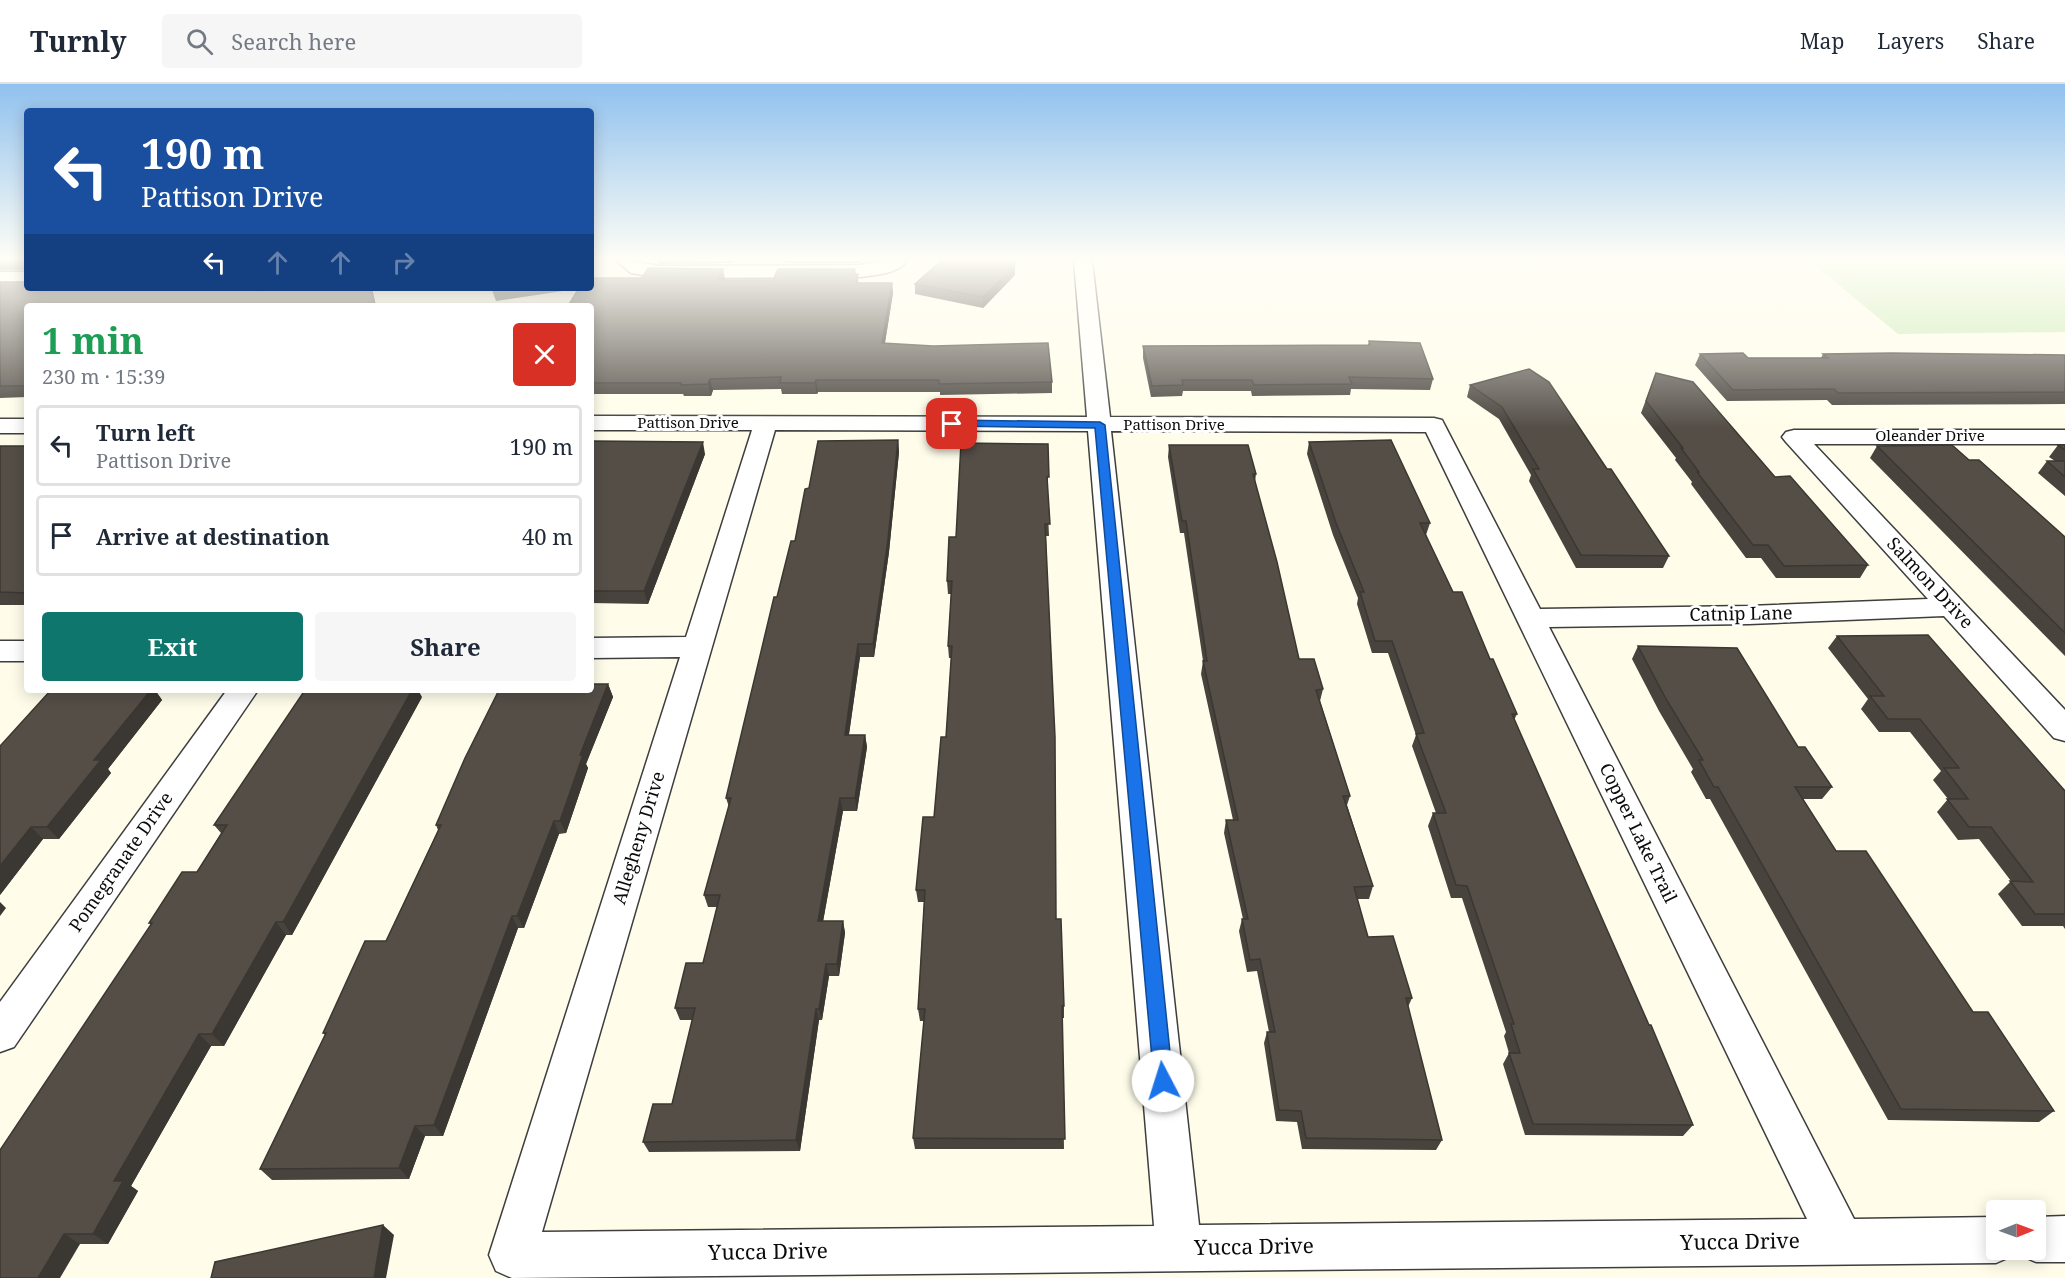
<!DOCTYPE html>
<html lang="en">
<head>
<meta charset="utf-8">
<style>
	:root { --surface:#fff; --page:#f6f6f7; --text:#1f2937; --muted:#747a83; --line:#e0e1e3; --accent:#0f766e }
	body { margin:0; font-family:"Noto Serif",serif; background:var(--page); color:var(--text); height:100vh; display:flex; flex-direction:column; font-size:22px; white-space:nowrap }
	* { box-sizing:border-box; margin:0 }
	p { font-size:20px; color:var(--muted) }
	.icon { flex:none; width:33px; height:33px; fill:none; stroke:currentColor; stroke-width:2; stroke-linecap:round; stroke-linejoin:round }
	.map { position:relative; flex:1; overflow:hidden }
	.panel { position:absolute; left:24px; top:219px; width:570px; height:390px; display:flex; flex-direction:column; background:var(--surface); border-radius:6px; box-shadow:0 3px 15px #0003 }
	.panel>* { flex:none }
	.guide { position:absolute; left:24px; top:24px; width:570px; height:183px; border-radius:6px; box-shadow:0 3px 15px #0003; background:#1a4fa0; color:#fff; overflow:hidden }
	.needle { width:39px; rotate:89deg }
	.tools { position:absolute; left:1986px; top:1116px; display:grid; gap:12px }
	.tools a { display:grid; place-items:center; width:60px; height:60px; border-radius:6px; background:var(--surface); box-shadow:0 3px 15px #0003; font-size:30px }
	.pin { position:absolute; display:grid; place-items:center; width:51px; height:51px; color:#fff; margin:-26px; border-radius:12px; box-shadow:0 3px 9px #0006 }
	.me { position:absolute; width:66px; margin:-33px; rotate:355deg; stroke-linejoin:round; filter:drop-shadow(0 0 4px #0008) }
	.turn { display:flex; align-items:center; gap:21px; height:126px; padding:0 18px; font-size:27px }
	.turn .icon { width:78px; height:78px; stroke-width:2.5 }
	.turn b { display:block; font-size:42px; line-height:51px }
	.lanes { display:flex; align-items:center; height:57px; padding:0 18px; background:#0003; justify-content:center; gap:30px; direction:ltr }
	.lanes .off { opacity:.35 }
	.round { display:grid; place-items:center; flex:none; width:63px; height:63px; border-radius:6px; background:var(--page) }
	.head { display:flex; align-items:center; justify-content:space-between; height:102px; padding:0 18px }
	h1 { font-size:36px; font-weight:700; line-height:45px; color:#1e9e55 }
	.button { display:flex; gap:12px; margin-top:auto; padding:12px 18px }
	.button a { flex:1; height:69px; border-radius:6px; background:var(--accent); color:#fff; font-size:24px; font-weight:700; line-height:69px; text-align:center }
	.button a+a { background:var(--page); color:var(--text) }
	ul { padding:0; list-style:none }
	li { display:flex; align-items:center; gap:18px; height:81px; margin:0 12px 9px; padding:0 6px; border:3px solid var(--line); border-radius:6px }
	li div { flex:1 }
	li b { display:block; font-size:22px }
	li em { font-style:normal }
	header { display:flex; align-items:center; gap:36px; box-sizing:border-box; height:84px; padding:0 30px; background:var(--surface); border-bottom:2px solid var(--line) }
	header strong { font-size:28px }
	nav { display:flex; gap:33px; margin-inline-start:auto; font-size:21px }
	.search { width:420px; height:54px; background:var(--page); display:flex; align-items:center; gap:15px; box-sizing:border-box; padding:0 21px; border-radius:6px; color:var(--muted); font-size:22px }
	.map>svg:first-child { display:block }
	.green { fill:#c9eab3 }
	.lines { fill:none; stroke-linecap:round; stroke-linejoin:round }
	.minor-casing { stroke:#3e3e3e; stroke-width:3 }
	.minor { fill:#fff; fill-rule:evenodd }
	.wall { fill:#48433d }
	.shaded-wall { fill:#3b3732 }
	.building { fill:#544e47; stroke:#3b3732; stroke-width:1.5 }
	.route { fill:#1a73e8; stroke:#114b97; stroke-width:1.5 }
	.labels { text-anchor:middle; stroke-width:6; stroke-linejoin:round; paint-order:stroke }
	.far-street-label { font-size:15px; fill:#0b0b0b; stroke:#fff }
	.street-label { font-size:18px; fill:#0b0b0b; stroke:#fff }
	.near-street-label { font-size:21px; fill:#0b0b0b; stroke:#fff }
</style>
</head>
<body>
<header>
<strong>Turnly</strong>
<div class="search"><svg class="icon" aria-label="search" viewBox="0 0 24 24"><circle cx="10" cy="10" r="6"/><path d="M15 15l6 6"/></svg>Search here</div>
<nav><a>Map</a><a>Layers</a><a>Share</a></nav>
</header>
<div class="map">
<svg width="2065" height="1194" viewBox="0 0 2065 1194">
	<rect width="100%" height="100%" fill="#fffdea"/>
	<!-- green -->
	<path class="green" d="M 1810,177 L 2065,177 L 2065,248 L 1898,250 Z"/>
	<g class="lines">
		<!-- minor casing -->
		<g class="minor-casing">
			<g id="minor">
				<path d="M 617,177 C 632,176 645,180 660,182 L 860,181 L 883,177 L 907,177 C 898,190 875,191 860,193 L 660,194 L 631,189 Z"/>
				<path d="M 1074,177 L 1092,177 L 1110,333 L 1434,334 L 1442,336 L 1540,525 L 1749,522 L 1928,515 L 1786,358 L 1782,353 L 1786,348 L 1794,346 L 2065,346 L 2065,360 L 1814,360 L 2065,626 L 2065,657 L 2054,654 L 1944,532 L 1749,540 L 1549,543 L 1854,1135 L 1996,1133 L 1996,1166 L 2015,1166 L 2012,1172 L 1996,1179 L 512,1194 L 496,1187 L 489,1171 L 680,573 L 591,574 L 591,554 L 686,553 L 752,346 L 591,346 L 591,332 L 1087,333 ZM 775,346 L 1088,347 L 1154,1142 L 542,1148 ZM 1111,347 L 1426,348 L 1807,1135 L 1199,1141 Z"/>
				<rect x="0" y="188" width="27" height="12"/>
				<rect x="0" y="335" width="27" height="14"/>
				<rect x="0" y="557" width="27" height="20"/>
				<path d="M 227,606 L 258,606 L 14,963 L 0,968 L 0,918 Z"/>
				<path d="M 2065,1132 L 2065,1178 L 2036,1178 L 2020,1171 L 2018,1166 L 2036,1166 L 2036,1133 Z"/>
			</g>
		</g>
		<!-- minor -->
		<use href="#minor" class="minor"/>
	</g>
	<!-- wall -->
	<g class="wall">
		<path d="M 0,177 L 27,177 L 24,186 L 0,186 Z"/>
		<path d="M 658,177 L 734,177 L 732,179 L 659,180 Z"/>
		<path d="M 785,177 L 862,177 L 861,179 L 786,179 Z"/>
		<path d="M 723,185 L 725,196 L 773,196 L 855,185 L 856,190 L 859,199 L 892,199 L 893,209 L 885,259 L 1052,298 L 1052,309 L 940,311 L 940,308 L 818,308 L 817,310 L 782,310 L 781,305 L 713,306 L 711,312 L 684,312 L 683,310 L 591,310 L 591,222 L 642,194 Z"/>
		<path d="M 1015,191 L 983,224 L 915,210 L 915,200 Z"/>
		<path d="M 0,198 L 27,204 L 372,204 L 376,222 L 27,222 L 27,313 L 0,314 Z"/>
		<path d="M 1369,257 L 1433,295 L 1430,306 L 1351,305 L 1350,311 L 1252,312 L 1251,307 L 1183,307 L 1182,312 L 1151,313 L 1143,274 L 1143,262 L 1368,261 Z"/>
		<path d="M 1700,270 L 1748,274 L 1821,274 L 1823,270 L 2065,271 L 2065,320 L 1832,321 L 1827,316 L 1727,317 L 1695,281 Z"/>
		<path d="M 1656,289 L 1775,393 L 1868,481 L 1860,494 L 1776,494 L 1761,474 L 1746,474 L 1691,400 L 1692,398 L 1675,376 L 1676,374 L 1641,329 Z"/>
		<path d="M 1470,301 L 1607,385 L 1669,472 L 1663,484 L 1576,484 L 1529,397 L 1531,391 L 1499,335 L 1467,313 Z"/>
		<path d="M 898,356 L 899,368 L 889,468 L 874,573 L 860,573 L 849,651 L 865,651 L 867,663 L 857,727 L 843,727 L 823,837 L 843,837 L 845,849 L 839,892 L 829,892 L 822,936 L 819,936 L 800,1067 L 649,1068 L 643,1058 L 672,1020 L 692,936 L 680,936 L 675,924 L 703,879 L 717,823 L 708,823 L 704,811 L 729,723 L 726,714 L 777,513 L 795,457 L 809,404 Z"/>
		<path d="M 591,357 L 705,370 L 648,520 L 591,519 Z"/>
		<path d="M 1309,358 L 1430,439 L 1426,451 L 1453,508 L 1490,575 L 1517,630 L 1514,636 L 1693,1041 L 1683,1052 L 1525,1051 L 1503,980 L 1509,969 L 1504,952 L 1506,948 L 1462,814 L 1451,814 L 1428,742 L 1433,729 L 1436,729 L 1412,662 L 1416,651 L 1388,569 L 1372,569 L 1357,520 L 1358,514 L 1333,451 L 1307,370 Z"/>
		<path d="M 1048,360 L 1048,405 L 1047,405 L 1049,452 L 1046,452 L 1056,835 L 1064,922 L 1064,934 L 1062,934 L 1064,1065 L 915,1065 L 913,1054 L 924,937 L 920,937 L 918,925 L 924,818 L 918,818 L 916,806 L 934,733 L 946,653 L 951,574 L 949,574 L 948,562 L 951,510 L 948,510 L 947,497 Z"/>
		<path d="M 1169,361 L 1256,390 L 1255,398 L 1299,575 L 1323,605 L 1320,617 L 1350,712 L 1347,721 L 1373,802 L 1369,815 L 1357,815 L 1368,853 L 1412,914 L 1408,923 L 1442,1056 L 1436,1066 L 1302,1065 L 1297,1038 L 1276,1037 L 1264,959 L 1267,948 L 1269,948 L 1257,887 L 1247,888 L 1239,847 L 1242,835 L 1243,835 L 1224,749 L 1226,736 L 1233,736 L 1201,590 L 1203,577 L 1184,449 L 1180,449 L 1168,373 Z"/>
		<path d="M 2058,361 L 2065,361 L 2065,412 L 2038,389 L 2047,377 L 2055,377 L 2049,373 Z"/>
		<rect x="0" y="362" width="27" height="159"/>
		<path d="M 1877,362 L 1969,376 L 2065,453 L 2065,572 L 1870,374 Z"/>
		<path d="M 1837,552 L 2065,707 L 2065,845 L 2063,842 L 2022,842 L 1998,810 L 2011,797 L 1979,755 L 1958,756 L 1937,728 L 1948,715 L 1933,696 L 1941,687 L 1910,648 L 1879,648 L 1861,625 L 1868,615 L 1828,564 Z"/>
		<path d="M 1638,562 L 1798,663 L 1832,703 L 1822,715 L 1803,715 L 1836,767 L 1973,928 L 2054,1027 L 2039,1038 L 1888,1036 L 1710,715 L 1706,715 L 1691,688 L 1693,685 L 1659,627 L 1632,575 Z"/>
		<path d="M 608,600 L 613,613 L 586,680 L 588,684 L 566,749 L 559,750 L 524,844 L 518,844 L 443,1052 L 425,1052 L 409,1095 L 272,1096 L 260,1085 L 325,951 L 323,949 L 386,857 L 438,746 L 436,741 Z"/>
		<path d="M 51,606 L 155,606 L 162,616 L 108,685 L 111,689 L 59,755 L 43,755 L 0,811 Z"/>
		<path d="M 422,613 L 292,851 L 286,851 L 224,962 L 211,962 L 131,1102 L 138,1107 L 108,1160 L 80,1160 L 0,1194 L 151,841 L 149,839 L 197,788 L 221,749 L 214,741 Z"/>
	</g>
	<!-- shaded-wall -->
	<g class="shaded-wall">
		<path d="M 18,177 L 27,177 L 27,184 L 24,186 Z"/>
		<path d="M 1015,181 L 1015,191 L 983,224 L 983,213 Z"/>
		<path d="M 723,185 L 725,196 L 718,196 Z"/>
		<path d="M 892,199 L 893,209 L 883,270 L 882,259 Z"/>
		<path d="M 261,204 L 277,204 L 256,208 Z"/>
		<path d="M 370,204 L 372,204 L 376,222 L 353,222 Z"/>
		<path d="M 505,204 L 565,204 L 563,207 L 496,217 L 492,206 Z"/>
		<path d="M 710,295 L 713,306 L 711,312 L 708,300 Z"/>
		<path d="M 816,296 L 818,308 L 817,310 L 815,299 Z"/>
		<path d="M 898,356 L 899,368 L 889,468 L 874,573 L 873,560 Z"/>
		<path d="M 703,358 L 705,370 L 648,520 L 644,507 Z"/>
		<path d="M 858,560 L 860,573 L 847,663 L 845,651 Z"/>
		<path d="M 608,600 L 613,613 L 586,680 L 588,684 L 566,749 L 560,737 L 580,671 Z"/>
		<path d="M 151,606 L 155,606 L 162,616 L 108,685 L 111,689 L 59,755 L 47,743 L 94,676 Z"/>
		<path d="M 412,606 L 418,606 L 422,613 L 292,851 L 283,838 Z"/>
		<path d="M 865,651 L 867,663 L 857,727 L 855,714 Z"/>
		<path d="M 840,714 L 843,727 L 821,849 L 818,837 Z"/>
		<path d="M 554,737 L 559,750 L 524,844 L 517,832 Z"/>
		<path d="M 31,743 L 43,755 L 0,811 L 0,782 Z"/>
		<path d="M 0,818 L 6,824 L 0,832 Z"/>
		<path d="M 512,832 L 518,844 L 443,1052 L 434,1041 Z"/>
		<path d="M 843,837 L 845,849 L 839,892 L 837,880 Z"/>
		<path d="M 276,838 L 286,851 L 224,962 L 212,950 Z"/>
		<path d="M 826,880 L 829,892 L 822,936 L 819,925 Z"/>
		<path d="M 816,925 L 819,936 L 800,1067 L 796,1056 Z"/>
		<path d="M 199,950 L 211,962 L 131,1102 L 138,1107 L 108,1160 L 93,1150 L 114,1097 Z"/>
		<path d="M 415,1042 L 425,1052 L 409,1095 L 399,1084 Z"/>
		<path d="M 383,1141 L 394,1151 L 386,1194 L 374,1194 Z"/>
		<path d="M 64,1150 L 80,1160 L 60,1194 L 38,1194 Z"/>
	</g>
	<!-- building -->
	<g class="building">
		<path d="M 941,177 L 1015,177 L 1015,181 L 983,213 L 915,200 Z"/>
		<path d="M 648,184 L 723,185 L 718,196 L 773,196 L 778,185 L 855,185 L 853,190 L 858,190 L 856,199 L 892,199 L 882,259 L 933,262 L 1048,259 L 1052,298 L 939,300 L 939,296 L 816,296 L 815,299 L 780,299 L 781,293 L 710,295 L 708,300 L 681,301 L 681,299 L 591,299 L 591,222 L 568,222 L 579,204 L 591,204 L 591,194 L 642,194 Z"/>
		<path d="M 0,198 L 27,198 L 27,204 L 261,204 L 256,208 L 277,204 L 370,204 L 373,218 L 353,222 L 27,222 L 27,302 L 0,302 Z"/>
		<path d="M 492,204 L 505,204 L 492,206 Z"/>
		<path d="M 1369,257 L 1420,259 L 1433,295 L 1349,293 L 1352,300 L 1254,301 L 1252,296 L 1182,296 L 1183,301 L 1152,302 L 1143,262 L 1370,261 Z"/>
		<path d="M 1743,269 L 1748,274 L 1828,274 L 1823,270 L 1891,269 L 2065,271 L 2065,308 L 1838,309 L 1834,305 L 1733,306 L 1700,270 Z"/>
		<path d="M 1529,285 L 1549,298 L 1607,385 L 1611,385 L 1669,472 L 1581,471 L 1533,385 L 1539,385 L 1502,323 L 1470,301 Z"/>
		<path d="M 1656,289 L 1693,298 L 1775,393 L 1790,392 L 1868,481 L 1784,482 L 1768,461 L 1753,461 L 1697,388 L 1699,388 L 1681,364 L 1683,364 L 1646,317 Z"/>
		<path d="M 898,356 L 888,456 L 873,560 L 858,560 L 845,651 L 865,651 L 855,714 L 840,714 L 818,837 L 843,837 L 837,880 L 826,880 L 819,925 L 816,925 L 796,1056 L 643,1058 L 653,1020 L 672,1020 L 695,924 L 675,924 L 686,879 L 703,879 L 720,811 L 704,811 L 731,714 L 726,714 L 774,513 L 777,513 L 791,457 L 795,457 L 805,405 L 809,404 L 818,357 Z"/>
		<path d="M 1391,356 L 1430,439 L 1420,439 L 1453,508 L 1462,508 L 1490,575 L 1493,575 L 1517,630 L 1512,630 L 1649,941 L 1651,941 L 1693,1041 L 1533,1040 L 1509,969 L 1520,969 L 1511,940 L 1514,940 L 1467,802 L 1456,801 L 1433,729 L 1446,729 L 1416,650 L 1424,649 L 1392,557 L 1375,557 L 1360,508 L 1364,508 L 1336,439 L 1309,358 Z"/>
		<path d="M 591,357 L 703,358 L 644,507 L 591,507 Z"/>
		<path d="M 961,359 L 1048,360 L 1049,393 L 1047,393 L 1050,440 L 1045,440 L 1055,653 L 1056,835 L 1061,835 L 1064,922 L 1062,922 L 1065,1055 L 913,1054 L 925,925 L 918,925 L 925,806 L 916,806 L 923,733 L 934,733 L 941,653 L 946,653 L 952,562 L 948,562 L 952,497 L 947,497 L 949,453 L 956,453 Z"/>
		<path d="M 1169,361 L 1248,361 L 1256,390 L 1253,390 L 1277,478 L 1299,575 L 1314,575 L 1323,605 L 1316,606 L 1350,712 L 1343,712 L 1373,802 L 1354,803 L 1368,853 L 1393,852 L 1412,914 L 1406,914 L 1442,1056 L 1306,1054 L 1301,1027 L 1279,1026 L 1267,948 L 1275,948 L 1260,875 L 1250,876 L 1242,835 L 1248,835 L 1226,736 L 1238,736 L 1203,577 L 1207,577 L 1186,437 L 1182,437 Z"/>
		<path d="M 1952,361 L 1969,376 L 1979,376 L 2065,453 L 2065,549 L 1877,362 Z"/>
		<path d="M 2058,361 L 2065,361 L 2065,366 Z"/>
		<path d="M 0,362 L 27,362 L 27,509 L 0,508 Z"/>
		<path d="M 2047,377 L 2065,377 L 2065,393 Z"/>
		<path d="M 1928,551 L 2065,707 L 2065,830 L 2035,830 L 2010,797 L 2033,798 L 1991,743 L 1969,743 L 1947,715 L 1968,715 L 1944,684 L 1959,684 L 1920,635 L 1888,635 L 1870,612 L 1884,612 L 1837,552 Z"/>
		<path d="M 1638,562 L 1737,564 L 1798,663 L 1805,663 L 1832,703 L 1795,703 L 1836,767 L 1866,767 L 1973,928 L 1988,928 L 2054,1027 L 1901,1025 L 1718,703 L 1714,703 L 1699,676 L 1703,676 L 1666,615 Z"/>
		<path d="M 591,600 L 608,600 L 580,671 L 583,671 L 560,737 L 554,737 L 517,832 L 512,832 L 434,1041 L 415,1042 L 399,1084 L 260,1085 L 326,949 L 323,949 L 365,857 L 386,857 L 441,741 L 436,741 L 465,674 L 499,606 L 591,606 Z"/>
		<path d="M 51,606 L 151,606 L 94,676 L 101,676 L 47,743 L 31,743 L 0,782 L 0,662 Z"/>
		<path d="M 305,606 L 412,606 L 283,838 L 276,838 L 212,950 L 199,950 L 114,1097 L 123,1097 L 93,1150 L 64,1150 L 38,1194 L 0,1194 L 0,1066 L 152,839 L 149,839 L 182,788 L 197,788 L 227,741 L 214,741 Z"/>
		<path d="M 383,1141 L 374,1194 L 211,1194 L 215,1178 Z"/>
	</g>
	<!-- sky -->
	<linearGradient id="sky" x2="0" y2="1"><stop stop-color="#90c1ee"/><stop offset="0.51" stop-color="#fffef6"/><stop offset="1" stop-color="#fffef6" stop-opacity="0"/></linearGradient>
	<rect width="2065" height="344" fill="url(#sky)"/>
	<!-- route -->
	<path class="route" d="M 952,336 L 1100,338 L 1105,341 L 1173,997 L 1170,1003 L 1163,1006 L 1157,1003 L 1154,997 L 1095,344 L 948,342 L 947,340 Z"/>
	<g class="labels">
		<!-- far-street labels -->
		<g class="far-street-label">
			<text x="688" y="344">Pattison Drive</text>
			<text x="1174" y="346">Pattison Drive</text>
			<text x="1930" y="357">Oleander Drive</text>
		</g>
		<!-- street labels -->
		<g class="street-label">
			<text transform="translate(1930 499) rotate(47)" y="6">Salmon Drive</text>
			<text transform="translate(1741 530) rotate(-1)" y="6">Catnip Lane</text>
			<text transform="translate(1638 749) rotate(64)" y="6">Copper Lake Trail</text>
			<text transform="translate(639 754) rotate(-73)" y="6">Allegheny Drive</text>
			<text transform="translate(121 778) rotate(-55)" y="6">Pomegranate Drive</text>
		</g>
		<!-- near-street labels -->
		<g class="near-street-label">
			<text transform="translate(1740 1158) rotate(-1)" y="7">Yucca Drive</text>
			<text transform="translate(1254 1163) rotate(-1)" y="7">Yucca Drive</text>
			<text transform="translate(768 1168) rotate(-1)" y="7">Yucca Drive</text>
		</g>
	</g>
</svg>
<div class="tools">
<a><svg class="needle" viewBox="-14 -14 28 28"><path d="M0-13l5 13h-10z" fill="#e53935"/><path d="M0 13l5-13h-10z" fill="#747a83"/></svg></a>
</div>
<div class="pin" style="left:952px;top:340px;background:#d93025"><svg class="icon" aria-label="arrive" viewBox="0 0 24 24"><path d="M6 21V4h12l-3 4 3 4H6"/></svg></div>
<svg class="me" style="left:1163px;top:997px" viewBox="-20 -20 40 40"><circle r="19" fill="#fff"/><path d="M0-13L10 11 0 6-10 11z" fill="#1a73e8"/></svg>
<div class="guide">
<div class="turn"><svg class="icon" aria-label="left" viewBox="0 0 24 24"><path d="M17 20v-9H6M10 6l-5 5 5 5"/></svg><div><b>190 m</b>Pattison Drive</div></div>
<div class="lanes"><svg class="icon" aria-label="left" viewBox="0 0 24 24"><path d="M17 20v-9H6M10 6l-5 5 5 5"/></svg><svg class="icon off" aria-label="ahead" viewBox="0 0 24 24"><path d="M12 20V5M6 11l6-6 6 6"/></svg><svg class="icon off" aria-label="ahead" viewBox="0 0 24 24"><path d="M12 20V5M6 11l6-6 6 6"/></svg><svg class="icon off" aria-label="right" viewBox="0 0 24 24"><path d="M7 20v-9h11M14 6l5 5-5 5"/></svg></div>
</div>
<section class="panel">
<div class="head"><div><h1>1 min</h1><p>230 m · 15:39</p></div><a class="round" style="background:#d93025;color:#fff"><svg class="icon" aria-label="close" viewBox="0 0 24 24"><path d="M6 6l12 12M18 6L6 18"/></svg></a></div>
<ul>
<li><svg class="icon" aria-label="left" viewBox="0 0 24 24"><path d="M17 20v-9H6M10 6l-5 5 5 5"/></svg><div><b>Turn left</b><p>Pattison Drive</p></div><em>190 m</em></li>
<li><svg class="icon" aria-label="arrive" viewBox="0 0 24 24"><path d="M6 21V4h12l-3 4 3 4H6"/></svg><div><b>Arrive at destination</b></div><em>40 m</em></li>
</ul>
<div class="button"><a>Exit</a><a>Share</a></div>
</section>
</div>
</body>
</html>
